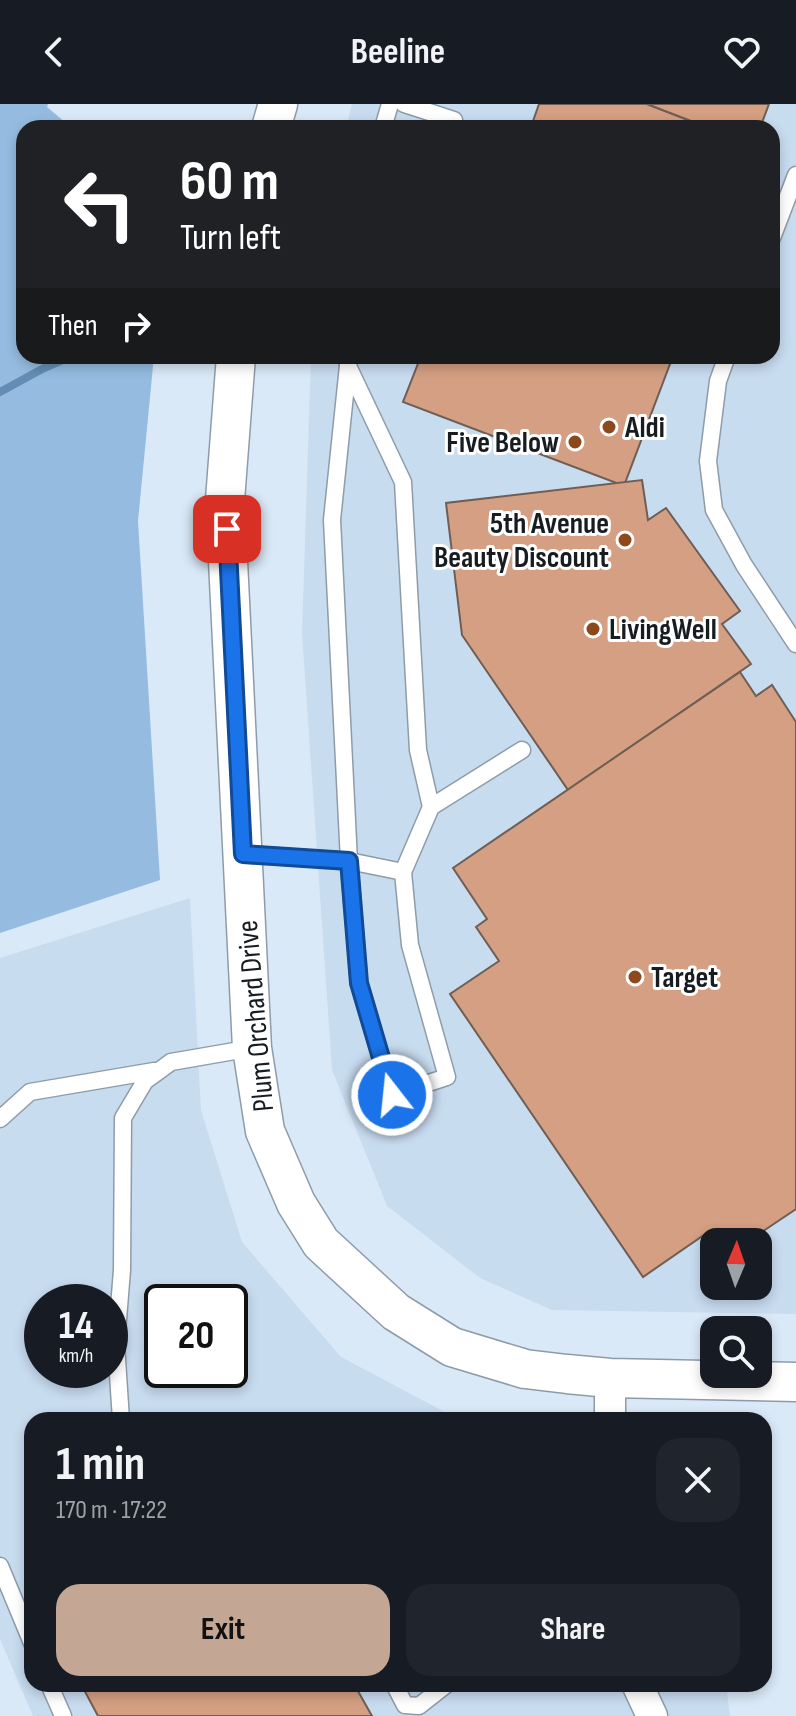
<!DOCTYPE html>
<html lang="en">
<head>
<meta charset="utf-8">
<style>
	:root { --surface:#171b24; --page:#20242c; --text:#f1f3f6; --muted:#9ea1a6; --accent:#c4a694 }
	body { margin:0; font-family:"Sofia Sans Condensed",sans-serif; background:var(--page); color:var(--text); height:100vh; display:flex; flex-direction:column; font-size:30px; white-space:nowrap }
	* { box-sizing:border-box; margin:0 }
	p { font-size:26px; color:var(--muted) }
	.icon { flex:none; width:44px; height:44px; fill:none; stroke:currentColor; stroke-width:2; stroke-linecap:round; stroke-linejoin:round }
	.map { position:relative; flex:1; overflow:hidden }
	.panel { position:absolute; left:24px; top:1308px; width:748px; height:280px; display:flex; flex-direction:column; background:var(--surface); border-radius:24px; box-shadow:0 4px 12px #0003 }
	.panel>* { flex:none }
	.banner { position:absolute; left:16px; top:16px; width:764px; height:244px; border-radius:24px; box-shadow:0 4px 12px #0003; background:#202124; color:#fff; overflow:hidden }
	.needle { width:52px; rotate:2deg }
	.controls { position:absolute; left:700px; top:1124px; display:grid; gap:16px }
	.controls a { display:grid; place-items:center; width:72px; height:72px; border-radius:16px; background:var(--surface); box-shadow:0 4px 12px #0003; font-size:40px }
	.speed { position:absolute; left:24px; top:1180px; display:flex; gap:16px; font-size:40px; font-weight:700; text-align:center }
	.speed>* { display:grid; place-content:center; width:104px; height:104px; border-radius:50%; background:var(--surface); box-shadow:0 4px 12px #0003; line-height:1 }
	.speed small { font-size:20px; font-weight:400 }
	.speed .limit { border:4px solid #111; border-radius:12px; background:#fff; color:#111 }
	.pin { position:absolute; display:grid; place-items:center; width:68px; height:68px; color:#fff; margin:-34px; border-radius:16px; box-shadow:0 4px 12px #0006 }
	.me { position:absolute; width:88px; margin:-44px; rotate:344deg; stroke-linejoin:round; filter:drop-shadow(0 0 6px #0008) }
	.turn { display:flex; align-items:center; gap:28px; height:168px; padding:0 32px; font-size:36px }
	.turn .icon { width:104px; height:104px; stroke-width:2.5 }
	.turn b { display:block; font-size:56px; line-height:68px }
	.then { display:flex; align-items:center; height:76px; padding:0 32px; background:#0003; gap:16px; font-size:30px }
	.round { display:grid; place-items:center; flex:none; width:84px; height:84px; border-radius:24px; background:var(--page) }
	.headline { display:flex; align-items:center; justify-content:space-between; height:136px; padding:0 32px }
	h1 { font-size:48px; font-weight:700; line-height:60px }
	.cta { display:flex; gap:16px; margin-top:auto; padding:16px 32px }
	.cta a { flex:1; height:92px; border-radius:24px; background:var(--accent); color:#111; font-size:32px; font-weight:700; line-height:92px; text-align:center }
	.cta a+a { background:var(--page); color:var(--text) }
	header { display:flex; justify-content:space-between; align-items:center; height:104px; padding:0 32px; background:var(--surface); font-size:36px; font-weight:700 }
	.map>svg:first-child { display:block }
	.built { fill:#c8dcf0; fill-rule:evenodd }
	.green { fill:#95bce0 }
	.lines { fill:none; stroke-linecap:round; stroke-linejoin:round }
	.stream { stroke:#638db4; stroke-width:8 }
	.building { fill:#d49f82; stroke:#6f5e55; stroke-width:2 }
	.service-casing { stroke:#8e9ca9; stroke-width:19 }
	.minor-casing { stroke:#8e9ca9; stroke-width:33 }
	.tertiary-casing { stroke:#8e9ca9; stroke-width:41 }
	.service { stroke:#fff; stroke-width:16 }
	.minor { stroke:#fff; stroke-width:30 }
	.tertiary { stroke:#fff; stroke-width:38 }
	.route-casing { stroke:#114b97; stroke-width:20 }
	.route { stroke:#1a73e8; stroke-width:14 }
	.poi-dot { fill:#8d491c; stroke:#fff; stroke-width:3 }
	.labels { text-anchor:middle; stroke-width:6; stroke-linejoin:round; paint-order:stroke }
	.poi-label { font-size:30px; font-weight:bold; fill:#171c21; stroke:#fff; text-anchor:start }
	.street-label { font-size:30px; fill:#171c21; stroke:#fff }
</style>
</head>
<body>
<header><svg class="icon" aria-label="back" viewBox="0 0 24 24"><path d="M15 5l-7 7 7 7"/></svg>Beeline<svg class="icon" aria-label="heart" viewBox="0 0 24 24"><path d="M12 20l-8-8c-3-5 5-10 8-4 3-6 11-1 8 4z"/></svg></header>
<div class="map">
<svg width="796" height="1612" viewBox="0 0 796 1612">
	<rect width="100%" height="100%" fill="#dae9f7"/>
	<!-- built -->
	<g class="built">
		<path d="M 352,0 L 796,0 L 796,1210 L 552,1206 L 480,1174 L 387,1102 L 332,966 L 302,529 L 311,252 L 772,252 L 772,24 L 346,24 ZM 714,1138 L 758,1138 L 758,1182 L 714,1182 Z"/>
		<path d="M 190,794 L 201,1006 L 242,1138 L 341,1253 L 460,1316 L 32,1316 L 32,1580 L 726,1580 L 730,1612 L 33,1612 L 0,1535 L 0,854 ZM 42,1198 L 110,1198 L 110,1266 L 42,1266 ZM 162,1198 L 230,1198 L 230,1266 L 162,1266 Z"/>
	</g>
	<!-- green -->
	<path class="green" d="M 0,0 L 48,0 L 47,3 L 72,24 L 24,24 L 24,252 L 154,252 L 138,417 L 160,776 L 0,829 Z"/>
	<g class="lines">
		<!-- stream -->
		<path class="stream" d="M 0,288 L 44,264 L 72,252"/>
	</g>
	<!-- building -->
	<g class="building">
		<path d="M 539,0 L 647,0 L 709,24 L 533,24 L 532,20 Z"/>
		<path d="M 647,0 L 769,0 L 760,24 L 709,24 Z"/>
		<path d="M 421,252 L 673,252 L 625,379 L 619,380 L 403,298 Z"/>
		<path d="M 642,376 L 648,416 L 666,404 L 740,507 L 722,520 L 751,560 L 568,686 L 462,531 L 446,399 Z"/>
		<path d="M 740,568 L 756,592 L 772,581 L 796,618 L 796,1105 L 747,1138 L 714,1138 L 714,1146 L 704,1131 L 643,1173 L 450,890 L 499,857 L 476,823 L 487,815 L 453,764 Z"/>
		<path d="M 81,1580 L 354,1580 L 372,1612 L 98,1612 Z"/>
	</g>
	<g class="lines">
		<!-- service casing -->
		<g class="service-casing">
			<g id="service">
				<path d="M 404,0 L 454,16"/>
				<path d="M 383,24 L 390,0"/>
				<path d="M 772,134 L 796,71"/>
				<path d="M 727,252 L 718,277 L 708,357 L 714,406 L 744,461 L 796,540"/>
				<path d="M 348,262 L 403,378 L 418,646 L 431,703"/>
				<path d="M 243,750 L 349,757 L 403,768 L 410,841 L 447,973 L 392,991 L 359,879 L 349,757 L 332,416 L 349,252"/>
				<path d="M 403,768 L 431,703 L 522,646"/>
				<path d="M 0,1015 L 30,988 L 154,967"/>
				<path d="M 121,1316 L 116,1240 L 122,1166 L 123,1014 L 145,977 L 171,958 L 252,944"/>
				<path d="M 0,1462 L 32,1539"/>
				<path d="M 49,1580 L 63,1612"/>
				<path d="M 394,1580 L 405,1601 L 419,1602 L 447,1580"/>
			</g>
		</g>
		<!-- minor casing -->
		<g class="minor-casing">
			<g id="minor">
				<path d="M 610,1316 L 610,1274"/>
				<path d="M 637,1580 L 652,1612"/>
			</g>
		</g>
		<!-- tertiary casing -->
		<g class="tertiary-casing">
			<g id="tertiary">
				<path d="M 271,24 L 278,0"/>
				<path d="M 236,252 L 225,396 L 252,944 L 265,1027 L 296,1099 L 321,1139 L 396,1208 L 452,1243 L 525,1265 L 567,1270 L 610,1274 L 796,1278"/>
			</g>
		</g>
		<!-- service -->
		<use href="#service" class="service"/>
		<!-- minor -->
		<use href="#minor" class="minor"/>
		<!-- tertiary -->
		<use href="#tertiary" class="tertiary"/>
	</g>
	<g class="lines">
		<!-- route casing -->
		<g class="route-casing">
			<path id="route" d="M 227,425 L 243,750 L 349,757 L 359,879 L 392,991"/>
		</g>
		<!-- route -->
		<use href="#route" class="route"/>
	</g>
	<!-- markers -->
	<g class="poi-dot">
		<circle cx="609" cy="323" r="8"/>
		<circle cx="575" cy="338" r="8"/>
		<circle cx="625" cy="436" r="8"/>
		<circle cx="593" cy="525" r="8"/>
		<circle cx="635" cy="873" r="8"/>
	</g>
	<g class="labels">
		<!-- poi labels -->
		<g class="poi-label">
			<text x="625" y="333">Aldi</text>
			<text x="559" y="348" text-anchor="end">Five Below</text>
			<text x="609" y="429" text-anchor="end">5th Avenue<tspan x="609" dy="34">Beauty Discount</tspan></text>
			<text x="609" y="535">LivingWell</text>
			<text x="651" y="883">Target</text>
		</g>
		<!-- street labels -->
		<g class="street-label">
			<text transform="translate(255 912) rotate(-95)" y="10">Plum Orchard Drive</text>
		</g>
	</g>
</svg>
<div class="controls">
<a><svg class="needle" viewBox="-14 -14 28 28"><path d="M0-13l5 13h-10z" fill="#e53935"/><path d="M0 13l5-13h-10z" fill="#9ea1a6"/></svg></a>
<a><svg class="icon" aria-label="search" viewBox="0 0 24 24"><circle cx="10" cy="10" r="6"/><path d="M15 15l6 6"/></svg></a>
</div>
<div class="speed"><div>14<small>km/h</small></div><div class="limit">20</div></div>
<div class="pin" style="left:227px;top:425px;background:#d93025"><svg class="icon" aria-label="arrive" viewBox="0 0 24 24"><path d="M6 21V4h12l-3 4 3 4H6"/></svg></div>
<svg class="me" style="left:392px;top:991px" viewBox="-20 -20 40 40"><circle r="17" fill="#1a73e8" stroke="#fff" stroke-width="3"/><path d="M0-11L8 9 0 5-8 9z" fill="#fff"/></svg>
<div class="banner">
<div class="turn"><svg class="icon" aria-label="left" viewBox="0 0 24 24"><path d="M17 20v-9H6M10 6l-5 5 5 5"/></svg><div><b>60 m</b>Turn left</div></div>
<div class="then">Then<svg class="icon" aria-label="right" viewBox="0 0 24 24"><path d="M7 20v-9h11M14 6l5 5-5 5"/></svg></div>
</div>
<section class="panel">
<div class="headline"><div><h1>1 min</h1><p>170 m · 17:22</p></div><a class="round"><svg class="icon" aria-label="close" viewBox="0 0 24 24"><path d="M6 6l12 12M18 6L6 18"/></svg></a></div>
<div class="cta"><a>Exit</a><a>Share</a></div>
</section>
</div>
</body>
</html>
